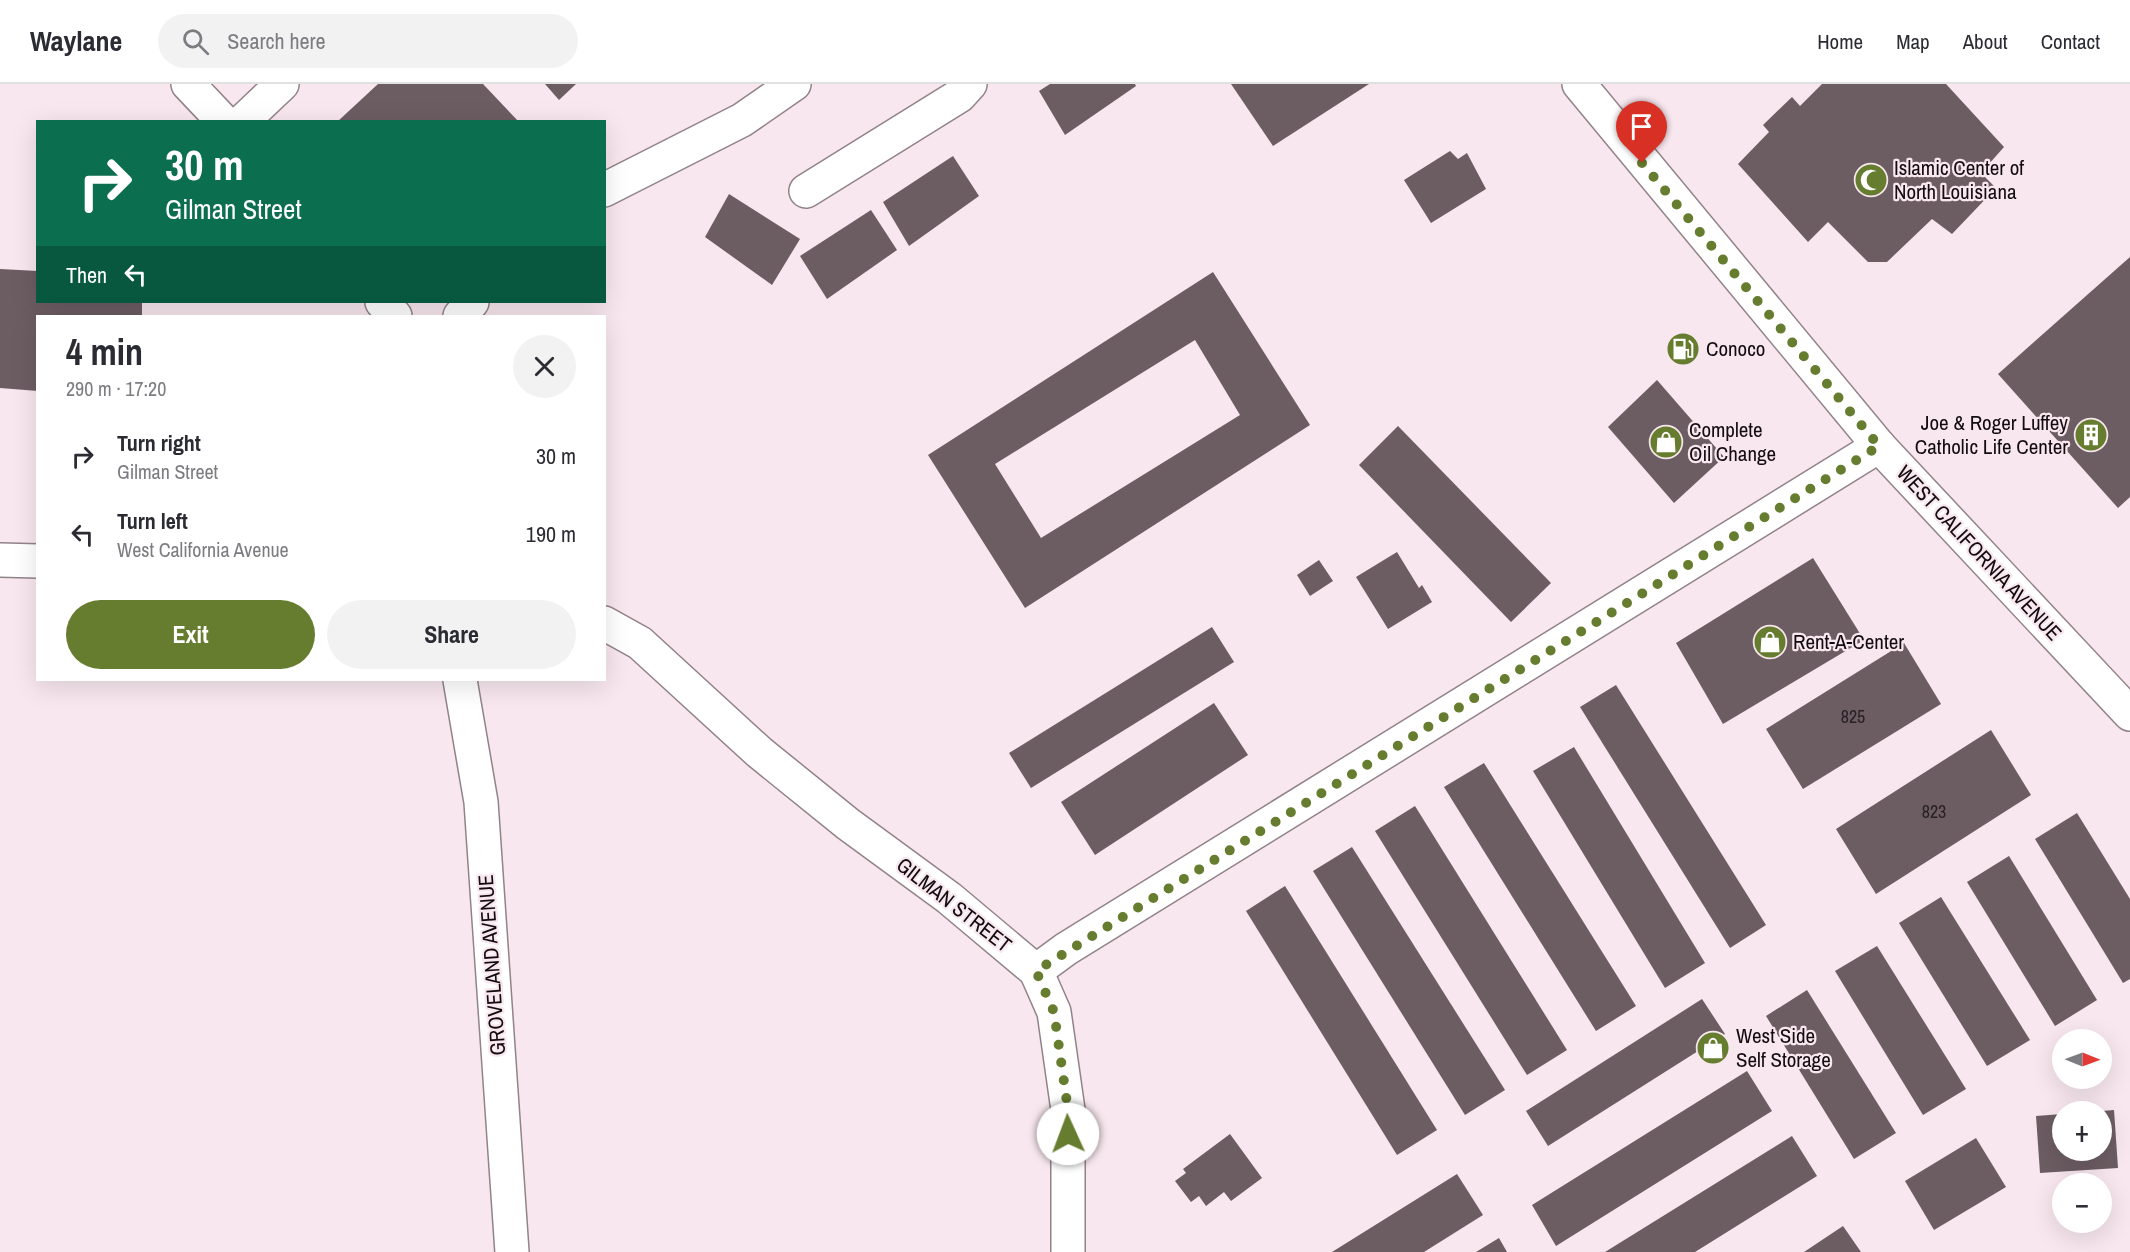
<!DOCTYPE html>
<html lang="en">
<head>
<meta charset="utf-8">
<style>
	:root { --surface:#fff; --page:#f2f2f3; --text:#2b2b33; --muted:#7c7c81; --line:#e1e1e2; --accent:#667c2e }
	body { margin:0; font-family:"Archivo Narrow",sans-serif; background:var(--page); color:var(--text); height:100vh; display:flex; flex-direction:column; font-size:22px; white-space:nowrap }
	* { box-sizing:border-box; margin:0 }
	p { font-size:20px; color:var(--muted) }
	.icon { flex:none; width:33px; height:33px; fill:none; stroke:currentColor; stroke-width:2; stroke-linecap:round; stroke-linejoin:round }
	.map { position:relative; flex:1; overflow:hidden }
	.side { position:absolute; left:36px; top:231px; width:570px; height:366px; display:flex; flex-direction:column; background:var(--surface); border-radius:0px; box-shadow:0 6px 24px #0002 }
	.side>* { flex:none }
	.guide { position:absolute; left:36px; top:36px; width:570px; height:183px; border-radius:0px; box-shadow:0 6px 24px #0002; background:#0b6e4f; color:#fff; overflow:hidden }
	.needle { width:39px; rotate:91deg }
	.buttons { position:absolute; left:2052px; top:945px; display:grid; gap:12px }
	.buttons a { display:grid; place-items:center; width:60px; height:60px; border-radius:50%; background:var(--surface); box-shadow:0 6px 24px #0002; font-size:30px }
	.pin { position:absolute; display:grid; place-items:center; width:51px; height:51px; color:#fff; margin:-62px -26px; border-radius:50% 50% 50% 0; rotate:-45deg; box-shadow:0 0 6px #0007 }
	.pin .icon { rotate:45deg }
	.me { position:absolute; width:66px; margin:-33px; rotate:358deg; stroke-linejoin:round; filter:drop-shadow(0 0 4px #0008) }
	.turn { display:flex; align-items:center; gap:21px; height:126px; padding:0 30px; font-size:27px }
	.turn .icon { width:78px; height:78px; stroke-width:2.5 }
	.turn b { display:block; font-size:42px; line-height:51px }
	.then { display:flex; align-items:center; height:57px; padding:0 30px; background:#0003; gap:12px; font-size:22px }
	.round { display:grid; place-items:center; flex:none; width:63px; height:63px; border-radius:32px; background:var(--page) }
	.summary { display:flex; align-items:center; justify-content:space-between; height:102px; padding:0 30px }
	h1 { font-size:36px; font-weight:700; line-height:45px }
	.cta { display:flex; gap:12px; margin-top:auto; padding:12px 30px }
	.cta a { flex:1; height:69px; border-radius:36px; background:var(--accent); color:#fff; font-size:24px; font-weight:700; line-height:69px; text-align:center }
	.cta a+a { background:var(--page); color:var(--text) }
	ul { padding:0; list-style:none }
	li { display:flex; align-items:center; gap:18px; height:78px; padding:0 30px }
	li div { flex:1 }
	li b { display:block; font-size:22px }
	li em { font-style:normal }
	header { display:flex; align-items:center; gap:36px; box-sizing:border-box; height:84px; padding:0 30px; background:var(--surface); border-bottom:2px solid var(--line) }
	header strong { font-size:28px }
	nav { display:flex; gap:33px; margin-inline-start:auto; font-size:21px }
	.search { width:420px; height:54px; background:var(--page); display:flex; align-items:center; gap:15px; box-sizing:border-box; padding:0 21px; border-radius:33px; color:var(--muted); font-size:22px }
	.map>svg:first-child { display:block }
	.building { fill:#6c5d63; fill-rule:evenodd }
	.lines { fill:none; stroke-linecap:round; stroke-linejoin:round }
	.minor-casing { stroke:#928389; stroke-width:36 }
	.major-casing { stroke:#928389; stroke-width:36 }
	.minor { stroke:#fff; stroke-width:33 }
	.major { stroke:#fff; stroke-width:33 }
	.route { stroke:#667c2e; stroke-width:10; stroke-dasharray:0 18 }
	.labels { text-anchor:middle; stroke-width:4.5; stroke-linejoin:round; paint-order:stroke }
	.number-label { font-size:18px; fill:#282024 }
	.poi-label { font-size:21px; fill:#120c0f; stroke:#f8e7ee; text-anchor:start }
	.street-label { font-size:21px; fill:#120c0f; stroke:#f8e7ee }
</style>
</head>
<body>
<header>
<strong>Waylane</strong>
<div class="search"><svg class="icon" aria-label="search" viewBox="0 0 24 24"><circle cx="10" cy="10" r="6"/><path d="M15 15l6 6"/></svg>Search here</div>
<nav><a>Home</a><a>Map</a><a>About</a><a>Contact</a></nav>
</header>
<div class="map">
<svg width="2130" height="1168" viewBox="0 0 2130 1168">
	<rect width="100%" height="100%" fill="#f8e7ee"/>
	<!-- building -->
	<g class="building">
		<path d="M 378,0 L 483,0 L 519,38 L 337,38 Z"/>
		<path d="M 545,0 L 576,0 L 559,16 Z"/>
		<path d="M 1050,0 L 1135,0 L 1136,2 L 1065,51 L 1039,7 Z"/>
		<path d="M 1231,0 L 1369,0 L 1273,62 Z"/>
		<path d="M 1822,0 L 1946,0 L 2004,63 L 1981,89 L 1996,104 L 1952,150 L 1932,135 L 1887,178 L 1868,178 L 1828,138 L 1808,158 L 1738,80 L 1769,48 L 1763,41 L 1792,13 L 1800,22 Z"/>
		<path d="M 1450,67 L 1458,75 L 1467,69 L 1486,105 L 1431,139 L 1404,96 Z"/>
		<path d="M 953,72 L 979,112 L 909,162 L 883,118 Z"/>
		<path d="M 729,110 L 800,155 L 772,201 L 705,153 Z"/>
		<path d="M 871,126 L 897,166 L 827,215 L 800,172 Z"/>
		<path d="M 2130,173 L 2130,413 L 2118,424 L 1998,290 Z"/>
		<path d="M 0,185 L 38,187 L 38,218 L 142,218 L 142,232 L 38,232 L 38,307 L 0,304 Z"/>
		<path d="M 1213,188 L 1310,341 L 1025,524 L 928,371 ZM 1195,256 L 1240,331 L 1041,454 L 995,380 Z"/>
		<path d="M 1657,296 L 1724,373 L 1674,419 L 1608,343 Z"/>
		<path d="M 1398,342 L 1551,499 L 1511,538 L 1359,381 Z"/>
		<path d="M 1397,468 L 1419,504 L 1422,501 L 1432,518 L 1388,545 L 1356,493 Z"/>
		<path d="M 1813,474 L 1864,556 L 1723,640 L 1676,559 Z"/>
		<path d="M 1319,476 L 1333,497 L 1310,512 L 1297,491 Z"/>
		<path d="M 1212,543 L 1234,578 L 1031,704 L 1009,669 Z"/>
		<path d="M 1904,559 L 1941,620 L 1803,705 L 1766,645 Z"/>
		<path d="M 1616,601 L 1766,841 L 1730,864 L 1580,623 Z"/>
		<path d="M 1214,619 L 1248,671 L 1095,771 L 1061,718 Z"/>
		<path d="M 1991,646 L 2031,711 L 1876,810 L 1836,745 Z"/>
		<path d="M 1574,663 L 1705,879 L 1665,904 L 1533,687 Z"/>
		<path d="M 1484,679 L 1636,922 L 1596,947 L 1444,703 Z"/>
		<path d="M 1415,722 L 1567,966 L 1527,991 L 1375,747 Z"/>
		<path d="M 2077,729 L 2130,815 L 2130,895 L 2123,899 L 2035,755 Z"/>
		<path d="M 1352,763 L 1505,1006 L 1465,1031 L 1313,787 Z"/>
		<path d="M 2009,772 L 2097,916 L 2055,942 L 1967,798 Z"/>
		<path d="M 1285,802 L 1437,1046 L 1397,1071 L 1246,827 Z"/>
		<path d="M 1941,813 L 2030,956 L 1987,982 L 1899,839 Z"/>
		<path d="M 1877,862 L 1966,1005 L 1923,1031 L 1835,887 Z"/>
		<path d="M 1807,906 L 1896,1049 L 1854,1075 L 1766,932 Z"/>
		<path d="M 1702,915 L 1725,950 L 1548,1062 L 1526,1027 Z"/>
		<path d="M 1747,987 L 1772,1027 L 1556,1162 L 1532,1121 Z"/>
		<path d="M 2114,1026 L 2118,1084 L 2040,1089 L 2036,1032 L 2062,1030 L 2062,1066 L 2102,1066 L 2102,1027 Z"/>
		<path d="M 1230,1050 L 1262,1094 L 1231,1117 L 1224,1108 L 1206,1122 L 1199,1112 L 1191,1118 L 1175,1097 L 1186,1089 L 1183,1085 Z"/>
		<path d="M 1792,1052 L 1817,1092 L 1695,1168 L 1605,1168 Z"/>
		<path d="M 1976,1054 L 2006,1103 L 1934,1146 L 1905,1097 Z"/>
		<path d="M 1457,1090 L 1483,1131 L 1424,1168 L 1332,1168 Z"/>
		<path d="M 1843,1142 L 1861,1168 L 1804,1168 Z"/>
		<path d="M 1499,1154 L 1507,1168 L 1476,1168 Z"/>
	</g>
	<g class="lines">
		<!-- minor casing -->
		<g class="minor-casing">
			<g id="minor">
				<path d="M 188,0 L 224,38"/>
				<path d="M 242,38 L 282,0"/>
				<path d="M 604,106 L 742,36 L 794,0"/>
				<path d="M 806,107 L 959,12 L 970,0"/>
				<path d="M 382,218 L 395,232"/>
				<path d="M 460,232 L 472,218"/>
				<path d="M 0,476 L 38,477"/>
				<path d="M 604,539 L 640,559 L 759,668 L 848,740 L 949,814 L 1036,887 L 1066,865 L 1879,362"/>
				<path d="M 460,596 L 481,718 L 512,1168"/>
				<path d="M 1036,887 L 1054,928 L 1068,1026 L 1068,1168"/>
			</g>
		</g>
		<!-- major casing -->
		<g class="major-casing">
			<path id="major" d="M 1579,0 L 1879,362 L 2130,630"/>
		</g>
		<!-- minor -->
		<use href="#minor" class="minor"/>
		<!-- major -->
		<use href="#major" class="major"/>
	</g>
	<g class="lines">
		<!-- route -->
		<path class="route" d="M 1068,1050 L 1068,1026 L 1054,928 L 1036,887 L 1879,362 L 1642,79"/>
	</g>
	<!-- icons -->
	<defs>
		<g id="mosque-disc" transform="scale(1.725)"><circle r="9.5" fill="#667c2e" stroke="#f8e7ee"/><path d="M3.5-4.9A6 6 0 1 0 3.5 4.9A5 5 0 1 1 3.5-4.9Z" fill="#fff"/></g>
		<g id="fuel-disc" transform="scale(1.725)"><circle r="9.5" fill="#667c2e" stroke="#f8e7ee"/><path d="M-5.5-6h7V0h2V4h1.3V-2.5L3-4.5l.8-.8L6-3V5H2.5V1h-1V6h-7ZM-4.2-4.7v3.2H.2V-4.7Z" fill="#fff"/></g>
		<g id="building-disc" transform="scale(1.725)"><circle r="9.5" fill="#667c2e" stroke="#f8e7ee"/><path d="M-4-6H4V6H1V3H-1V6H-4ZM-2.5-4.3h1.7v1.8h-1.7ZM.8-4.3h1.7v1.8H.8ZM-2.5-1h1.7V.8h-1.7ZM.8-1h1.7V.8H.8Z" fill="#fff"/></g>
		<g id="shop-disc" transform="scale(1.725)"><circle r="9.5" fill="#667c2e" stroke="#f8e7ee"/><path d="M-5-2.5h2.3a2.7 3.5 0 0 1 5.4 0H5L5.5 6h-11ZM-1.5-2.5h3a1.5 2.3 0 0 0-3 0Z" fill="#fff"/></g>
	</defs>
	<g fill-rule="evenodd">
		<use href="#mosque-disc" x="1871" y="96"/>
		<use href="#fuel-disc" x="1683" y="265"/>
		<use href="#building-disc" x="2091" y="351"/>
		<use href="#shop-disc" x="1666" y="358"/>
		<use href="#shop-disc" x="1770" y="558"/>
		<use href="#shop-disc" x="1713" y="964"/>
	</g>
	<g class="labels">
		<!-- number labels -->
		<g class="number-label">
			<text x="1853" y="639">825</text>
			<text x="1934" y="734">823</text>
		</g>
		<!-- poi labels -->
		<g class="poi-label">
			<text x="1894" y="91">Islamic Center of<tspan x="1894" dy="24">North Louisiana</tspan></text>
			<text x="1706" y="272">Conoco</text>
			<text x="2068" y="346" text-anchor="end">Joe &amp; Roger Luffey<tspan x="2068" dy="24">Catholic Life Center</tspan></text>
			<text x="1689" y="353">Complete<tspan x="1689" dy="24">Oil Change</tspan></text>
			<text x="1793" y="565">Rent-A-Center</text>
			<text x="1736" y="959">West Side<tspan x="1736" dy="24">Self Storage</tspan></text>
		</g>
		<!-- street labels -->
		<g class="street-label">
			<text transform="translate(1979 469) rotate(47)" y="7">WEST CALIFORNIA AVENUE</text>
			<text transform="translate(954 821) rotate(38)" y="7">GILMAN STREET</text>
			<text transform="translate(492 881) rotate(-94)" y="7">GROVELAND AVENUE</text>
		</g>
	</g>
</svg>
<div class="buttons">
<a><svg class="needle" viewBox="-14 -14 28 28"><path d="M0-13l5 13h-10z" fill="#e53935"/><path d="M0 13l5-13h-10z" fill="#7c7c81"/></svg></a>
<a>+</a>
<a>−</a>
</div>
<div class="pin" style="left:1642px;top:79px;background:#d93025"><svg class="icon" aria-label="arrive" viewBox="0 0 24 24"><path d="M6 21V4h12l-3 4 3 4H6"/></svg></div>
<svg class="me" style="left:1068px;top:1050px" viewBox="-20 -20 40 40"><circle r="19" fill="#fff"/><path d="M0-13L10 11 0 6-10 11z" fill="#667c2e"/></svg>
<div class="guide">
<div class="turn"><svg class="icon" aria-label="right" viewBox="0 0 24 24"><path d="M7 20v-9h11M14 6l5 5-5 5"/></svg><div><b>30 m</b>Gilman Street</div></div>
<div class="then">Then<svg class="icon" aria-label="left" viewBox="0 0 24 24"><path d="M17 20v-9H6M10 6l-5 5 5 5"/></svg></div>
</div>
<section class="side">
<div class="summary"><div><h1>4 min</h1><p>290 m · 17:20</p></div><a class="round"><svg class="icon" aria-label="close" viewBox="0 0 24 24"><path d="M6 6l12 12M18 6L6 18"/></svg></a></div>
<ul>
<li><svg class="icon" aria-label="right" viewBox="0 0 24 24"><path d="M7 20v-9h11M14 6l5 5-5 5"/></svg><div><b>Turn right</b><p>Gilman Street</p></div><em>30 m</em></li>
<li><svg class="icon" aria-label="left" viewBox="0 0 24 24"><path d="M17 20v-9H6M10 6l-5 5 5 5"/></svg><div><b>Turn left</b><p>West California Avenue</p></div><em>190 m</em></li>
</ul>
<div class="cta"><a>Exit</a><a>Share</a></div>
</section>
</div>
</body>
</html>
